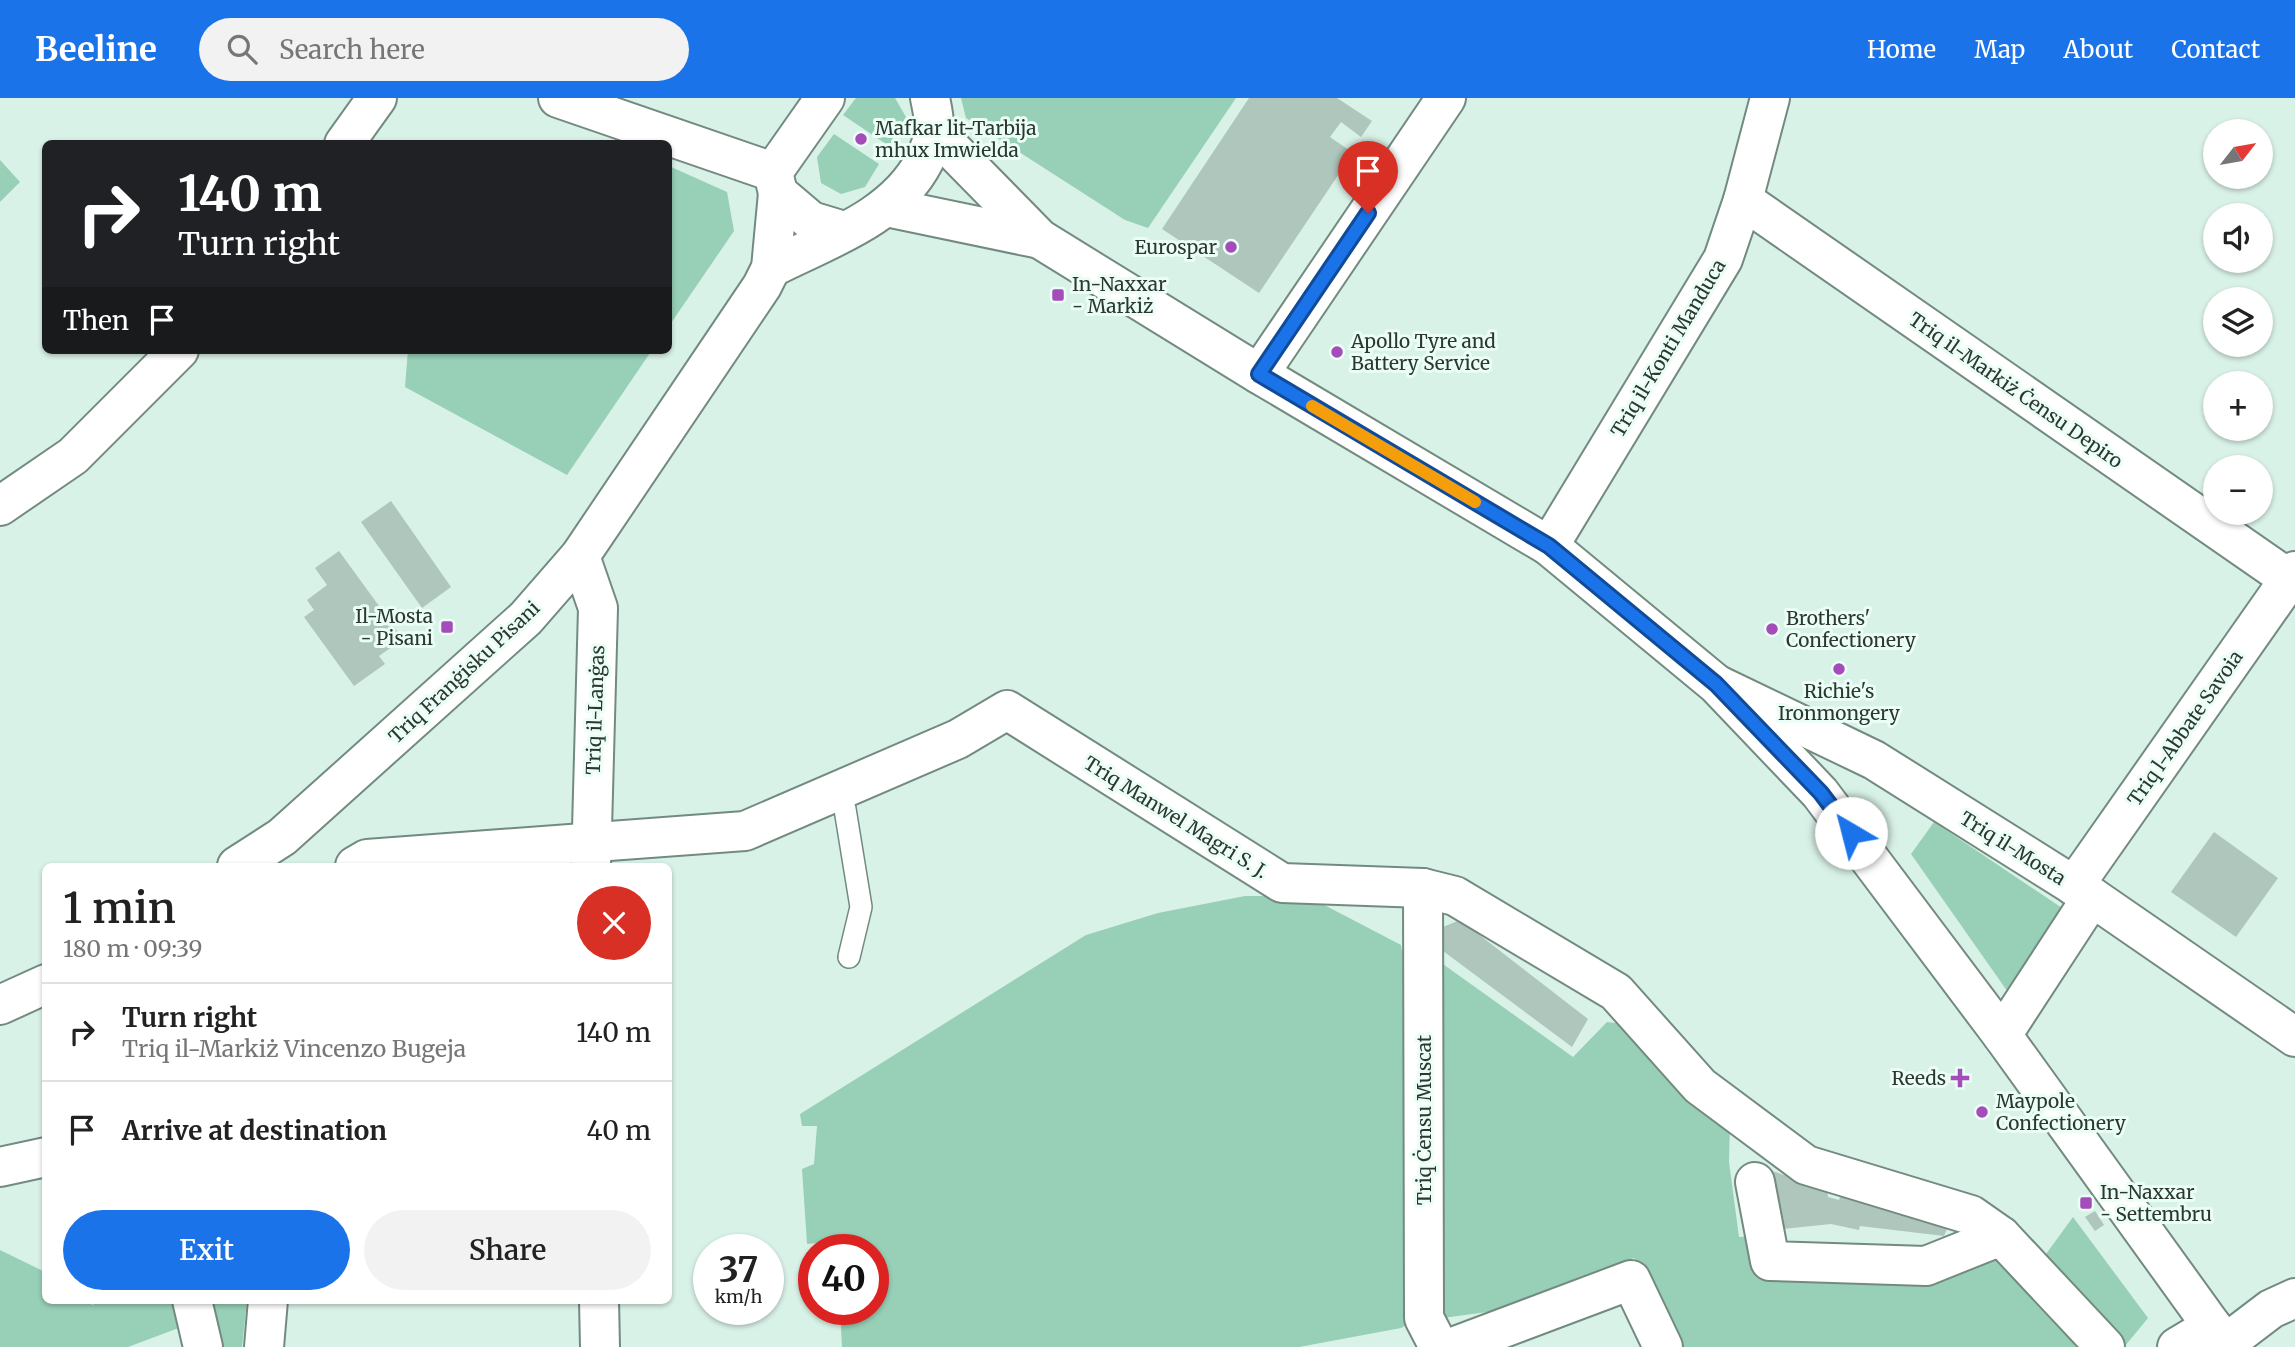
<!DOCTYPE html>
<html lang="en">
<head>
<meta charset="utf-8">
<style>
	:root { --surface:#fff; --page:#f2f2f2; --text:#222; --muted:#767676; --line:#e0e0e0; --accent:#1a73e8 }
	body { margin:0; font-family:Merriweather,serif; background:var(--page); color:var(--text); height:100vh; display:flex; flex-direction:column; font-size:26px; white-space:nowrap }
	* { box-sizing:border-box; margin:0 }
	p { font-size:23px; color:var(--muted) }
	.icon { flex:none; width:38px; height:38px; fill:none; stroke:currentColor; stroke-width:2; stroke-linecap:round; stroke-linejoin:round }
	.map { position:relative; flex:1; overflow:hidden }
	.drawer { position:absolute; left:42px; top:765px; width:630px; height:441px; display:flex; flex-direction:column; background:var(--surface); border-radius:10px; box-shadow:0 2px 5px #0004 }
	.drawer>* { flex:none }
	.guide { position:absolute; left:42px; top:42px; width:630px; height:214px; border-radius:10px; box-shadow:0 2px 5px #0004; background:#202124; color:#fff; overflow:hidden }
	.needle { width:46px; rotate:59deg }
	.buttons { position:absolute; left:2203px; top:21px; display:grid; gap:14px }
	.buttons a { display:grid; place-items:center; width:70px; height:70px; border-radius:50%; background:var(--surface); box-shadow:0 2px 5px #0004; font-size:35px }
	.speed { position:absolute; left:693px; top:1136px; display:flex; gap:14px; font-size:35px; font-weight:700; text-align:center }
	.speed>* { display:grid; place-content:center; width:91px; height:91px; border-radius:50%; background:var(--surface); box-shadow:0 2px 5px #0004; line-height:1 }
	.speed small { font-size:18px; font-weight:400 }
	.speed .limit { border:10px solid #d22; background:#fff; color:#111 }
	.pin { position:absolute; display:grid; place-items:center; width:60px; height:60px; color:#fff; margin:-72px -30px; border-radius:50% 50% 50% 0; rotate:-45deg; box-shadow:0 0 7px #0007 }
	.pin .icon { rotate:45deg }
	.me { position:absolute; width:77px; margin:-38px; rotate:323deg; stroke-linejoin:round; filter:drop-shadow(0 0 5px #0008) }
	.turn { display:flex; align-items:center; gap:24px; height:147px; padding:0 21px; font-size:32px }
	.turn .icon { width:91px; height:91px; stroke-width:2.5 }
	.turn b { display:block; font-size:49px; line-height:60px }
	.then { display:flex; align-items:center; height:66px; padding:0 21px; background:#0003; gap:14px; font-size:26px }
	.round { display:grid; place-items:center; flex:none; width:74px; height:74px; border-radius:37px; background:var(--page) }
	.headline { display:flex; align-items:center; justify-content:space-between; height:119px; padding:0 21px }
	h1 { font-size:42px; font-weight:600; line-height:52px }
	.cta { display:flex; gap:14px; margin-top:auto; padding:14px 21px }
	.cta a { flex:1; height:80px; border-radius:42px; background:var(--accent); color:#fff; font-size:28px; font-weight:600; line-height:80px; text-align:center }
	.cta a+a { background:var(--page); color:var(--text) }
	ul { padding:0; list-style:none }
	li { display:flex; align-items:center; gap:21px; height:98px; padding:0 21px; border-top:2px solid var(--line) }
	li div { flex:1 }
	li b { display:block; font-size:26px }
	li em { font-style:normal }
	header { display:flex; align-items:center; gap:42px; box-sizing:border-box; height:98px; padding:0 35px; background:var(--accent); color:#fff }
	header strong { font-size:33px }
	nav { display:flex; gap:38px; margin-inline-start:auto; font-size:24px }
	.search { width:490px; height:63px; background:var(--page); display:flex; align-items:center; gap:18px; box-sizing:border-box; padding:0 24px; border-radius:38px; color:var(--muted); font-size:26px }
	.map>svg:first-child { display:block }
	.green { fill:#97cfb7 }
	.building { fill:#aec6bb }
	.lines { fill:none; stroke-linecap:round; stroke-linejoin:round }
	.service-casing { stroke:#738a80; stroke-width:24 }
	.minor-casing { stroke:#738a80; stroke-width:42 }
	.tertiary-casing { stroke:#738a80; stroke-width:42 }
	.service { stroke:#fff; stroke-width:21 }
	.minor { stroke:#fff; stroke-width:38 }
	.tertiary { stroke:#fff; stroke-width:38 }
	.route-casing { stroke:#114b97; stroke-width:18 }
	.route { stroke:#1a73e8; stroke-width:12 }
	.slow { stroke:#f59e0b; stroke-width:12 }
	.poi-dot { fill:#a34cba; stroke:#eafef5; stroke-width:2.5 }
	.labels { text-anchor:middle; stroke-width:6; stroke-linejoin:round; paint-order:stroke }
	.poi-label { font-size:19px; fill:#2d3732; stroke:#eafef5; text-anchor:start }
	.street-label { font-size:19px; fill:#2d3732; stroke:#eafef5 }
</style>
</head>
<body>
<header>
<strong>Beeline</strong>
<div class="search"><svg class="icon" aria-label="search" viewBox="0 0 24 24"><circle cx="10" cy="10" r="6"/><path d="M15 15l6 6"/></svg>Search here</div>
<nav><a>Home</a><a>Map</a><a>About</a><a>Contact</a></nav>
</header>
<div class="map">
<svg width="2295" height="1249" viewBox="0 0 2295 1249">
	<rect width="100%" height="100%" fill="#d9f2e7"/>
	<!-- green -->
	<g class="green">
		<path d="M 856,0 L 895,0 L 906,19 L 889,48 L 843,17 Z"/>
		<path d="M 961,0 L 1236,0 L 1148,130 L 1125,122 L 966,20 Z"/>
		<path d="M 834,36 L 879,66 L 865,89 L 841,96 L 821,85 L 817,59 Z"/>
		<path d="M 0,62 L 20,84 L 0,104 Z"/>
		<path d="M 669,68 L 727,94 L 734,133 L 669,228 Z"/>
		<path d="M 408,252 L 652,252 L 567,377 L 405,289 Z"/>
		<path d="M 1934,724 L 2068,814 L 2010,897 L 1911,756 Z"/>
		<path d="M 1245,798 L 1307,798 L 1401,847 L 1411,914 L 1412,1224 L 1401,1230 L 1299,1249 L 842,1249 L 840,1211 L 873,1211 L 873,1152 L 838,1151 L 838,1143 L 807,1146 L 802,1071 L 814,1066 L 817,1028 L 802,1028 L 800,1016 L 1086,837 L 1158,815 Z"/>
		<path d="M 1440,864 L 1573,959 L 1607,924 L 1634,927 L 1730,1024 L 1729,1064 L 1739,1139 L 1753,1138 L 1772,1175 L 2004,1156 L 2093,1249 L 1681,1249 L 1634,1160 L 1509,1211 L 1443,1220 Z"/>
		<path d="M 2073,1119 L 2148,1220 L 2125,1248 L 2038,1167 Z"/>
		<path d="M 0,1152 L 45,1174 L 46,1202 L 87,1202 L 92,1207 L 105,1202 L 178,1202 L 184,1228 L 128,1249 L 0,1249 Z"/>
		<path d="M 211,1202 L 247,1202 L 242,1249 L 223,1249 Z"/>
	</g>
	<!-- building -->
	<g class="building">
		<path d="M 1249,0 L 1337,0 L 1372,23 L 1361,39 L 1341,24 L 1330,39 L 1353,55 L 1259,195 L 1162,131 Z"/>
		<path d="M 391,403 L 451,489 L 422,510 L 361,424 Z"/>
		<path d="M 339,453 L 403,541 L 379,558 L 385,566 L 354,588 L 304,519 L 314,512 L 307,502 L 327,487 L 315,470 Z"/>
		<path d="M 2214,734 L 2278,780 L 2236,839 L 2171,794 Z"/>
		<path d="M 1460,822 L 1588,921 L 1572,949 L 1443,853 L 1443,829 Z"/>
		<path d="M 1772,1073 L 1827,1091 L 1828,1099 L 1839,1102 L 1843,1089 L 1953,1117 L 1944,1138 L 1860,1128 L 1859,1132 L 1831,1126 L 1774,1132 L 1767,1085 Z"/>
		<path d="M 2095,1113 L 2104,1127 L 2095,1133 L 2085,1119 Z"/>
	</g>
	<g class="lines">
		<!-- service casing -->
		<g class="service-casing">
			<path id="service" d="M 834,694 L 845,711 L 861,809 L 849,859"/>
		</g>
		<!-- minor casing -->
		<g class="minor-casing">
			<g id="minor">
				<path d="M 344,46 L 377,0"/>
				<path d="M 1743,102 L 2289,481"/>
				<path d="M 1259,276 L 1446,0"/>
				<path d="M 0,408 L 73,358 L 179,252"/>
				<path d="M 1549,448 L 1723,161 L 1743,102 L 1770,0"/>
				<path d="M 580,458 L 598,510 L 591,768"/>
				<path d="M 1718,587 L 1874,662 L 2092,799 L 2295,939"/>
				<path d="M 355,768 L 367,761 L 745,733 L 958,641 L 1007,612 L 1282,785 L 1423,790 L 1455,798 L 1616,894 L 1700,988 L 1806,1067 L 1971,1117 L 2001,1138 L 2105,1249"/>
				<path d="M 2074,788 L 2295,473"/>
				<path d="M 1423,790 L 1424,1220 L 1439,1249"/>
				<path d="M 2002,937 L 2092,799"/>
				<path d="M 0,1069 L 46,1059"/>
				<path d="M 1755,1084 L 1770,1163 L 1926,1168 L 2001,1138"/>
				<path d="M 192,1202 L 203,1249"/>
				<path d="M 599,1202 L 600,1249"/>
				<path d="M 2225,1246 L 2271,1211 L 2295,1200"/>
				<path d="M 264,1249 L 268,1202"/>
				<path d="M 1453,1249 L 1631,1182 L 1663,1249"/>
				<path d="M 2177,1249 L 2212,1228"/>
			</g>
		</g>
		<!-- tertiary casing -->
		<g class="tertiary-casing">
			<g id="tertiary">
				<path d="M 558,0 L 773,74"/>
				<path d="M 825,0 L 773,74 L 778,95 L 811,123 L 844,133"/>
				<path d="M 934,33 L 1040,141 L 1259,276 L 1549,448 L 1716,586 L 1820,695 L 2002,937 L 2227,1249"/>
				<path d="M 886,109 L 1040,141"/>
				<path d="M 771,170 C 825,142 894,121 924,63 C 928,54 934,42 934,32 C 935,22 932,10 930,0"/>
				<path d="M 237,768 L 282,739 L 526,520 L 580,458 L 762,188 L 771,170 L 778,95"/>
				<path d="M 0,907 L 46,886"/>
			</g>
		</g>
		<!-- service -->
		<use href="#service" class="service"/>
		<!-- minor -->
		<use href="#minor" class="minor"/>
		<!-- tertiary -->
		<use href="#tertiary" class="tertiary"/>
	</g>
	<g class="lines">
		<!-- route casing -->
		<g class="route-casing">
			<path id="route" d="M 1368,115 L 1259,276 L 1549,448 L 1716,586 L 1821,695 L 1851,735"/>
		</g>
		<!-- route -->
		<use href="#route" class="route"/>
		<!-- slow -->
		<path class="slow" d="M 1312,308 L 1475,404"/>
	</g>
	<!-- markers -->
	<g class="poi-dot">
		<circle cx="861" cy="41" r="7"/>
		<circle cx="1231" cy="149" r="7"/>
		<rect x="1051" y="190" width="14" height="14" rx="3.5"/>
		<circle cx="1337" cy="254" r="7"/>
		<rect x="440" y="522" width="14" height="14" rx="3.5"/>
		<circle cx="1772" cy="531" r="7"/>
		<circle cx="1839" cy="571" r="7"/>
		<path d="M1956.5 969.5h7v7h7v7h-7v7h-7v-7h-7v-7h7z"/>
		<circle cx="1982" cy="1014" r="7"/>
		<rect x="2079" y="1098" width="14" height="14" rx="3.5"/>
	</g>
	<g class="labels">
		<!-- poi labels -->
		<g class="poi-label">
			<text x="875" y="37">Mafkar lit-Tarbija<tspan x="875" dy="22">mhux Imwielda</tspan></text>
			<text x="1217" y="156" text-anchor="end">Eurospar</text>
			<text x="1072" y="193">In-Naxxar<tspan x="1072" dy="22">- Markiż</tspan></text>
			<text x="1351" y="250">Apollo Tyre and<tspan x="1351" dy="22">Battery Service</tspan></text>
			<text x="433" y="525" text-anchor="end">Il-Mosta<tspan x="433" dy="22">- Pisani</tspan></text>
			<text x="1786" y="527">Brothers'<tspan x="1786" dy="22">Confectionery</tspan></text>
			<text x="1839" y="600" text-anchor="middle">Richie's<tspan x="1839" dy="22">Ironmongery</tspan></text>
			<text x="1946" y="987" text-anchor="end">Reeds</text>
			<text x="1996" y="1010">Maypole<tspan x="1996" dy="22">Confectionery</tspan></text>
			<text x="2100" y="1101">In-Naxxar<tspan x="2100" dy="22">- Settembru</tspan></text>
		</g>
		<!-- street labels -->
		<g class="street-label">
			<text transform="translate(1668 250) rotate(-59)" y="7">Triq il-Konti Manduca</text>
			<text transform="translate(2016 292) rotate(35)" y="7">Triq il-Markiż Ċensu Depiro</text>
			<text transform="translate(464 574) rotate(-43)" y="7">Triq Franġisku Pisani</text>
			<text transform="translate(595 612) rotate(-88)" y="7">Triq il-Lanġas</text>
			<text transform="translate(2185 630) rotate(-55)" y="7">Triq l-Abbate Savoia</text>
			<text transform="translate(1176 719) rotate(32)" y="7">Triq Manwel Magri S. J.</text>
			<text transform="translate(2013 750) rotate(32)" y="7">Triq il-Mosta</text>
			<text transform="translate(1424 1022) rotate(-90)" y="7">Triq Ċensu Muscat</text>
		</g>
	</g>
</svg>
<div class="buttons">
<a><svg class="needle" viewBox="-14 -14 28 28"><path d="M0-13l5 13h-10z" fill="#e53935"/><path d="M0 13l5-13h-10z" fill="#767676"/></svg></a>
<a><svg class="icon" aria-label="sound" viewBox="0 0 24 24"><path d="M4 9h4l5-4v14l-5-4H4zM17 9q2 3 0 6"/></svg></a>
<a><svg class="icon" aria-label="layers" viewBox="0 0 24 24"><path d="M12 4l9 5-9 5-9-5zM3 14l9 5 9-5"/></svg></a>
<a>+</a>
<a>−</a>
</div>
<div class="speed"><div>37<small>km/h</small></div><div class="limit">40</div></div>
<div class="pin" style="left:1368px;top:115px;background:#d93025"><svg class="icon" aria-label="arrive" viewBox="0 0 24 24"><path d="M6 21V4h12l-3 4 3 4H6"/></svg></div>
<svg class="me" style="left:1851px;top:735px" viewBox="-20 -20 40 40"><circle r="19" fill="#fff"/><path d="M0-13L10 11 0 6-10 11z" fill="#1a73e8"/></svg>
<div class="guide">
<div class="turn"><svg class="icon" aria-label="right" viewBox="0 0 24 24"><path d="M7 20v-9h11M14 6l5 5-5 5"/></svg><div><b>140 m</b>Turn right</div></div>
<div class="then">Then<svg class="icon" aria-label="arrive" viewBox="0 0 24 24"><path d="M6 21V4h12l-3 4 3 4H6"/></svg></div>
</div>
<section class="drawer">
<div class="headline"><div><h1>1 min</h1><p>180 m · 09:39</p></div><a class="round" style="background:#d93025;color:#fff"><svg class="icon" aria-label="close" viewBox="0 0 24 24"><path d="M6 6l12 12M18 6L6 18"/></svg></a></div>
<ul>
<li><svg class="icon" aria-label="right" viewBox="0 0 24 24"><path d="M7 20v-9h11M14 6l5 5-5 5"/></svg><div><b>Turn right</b><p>Triq il-Markiż Vincenzo Bugeja</p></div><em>140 m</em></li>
<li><svg class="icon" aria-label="arrive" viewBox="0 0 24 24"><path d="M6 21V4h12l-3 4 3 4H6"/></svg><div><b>Arrive at destination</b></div><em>40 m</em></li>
</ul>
<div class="cta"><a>Exit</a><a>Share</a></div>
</section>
</div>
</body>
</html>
